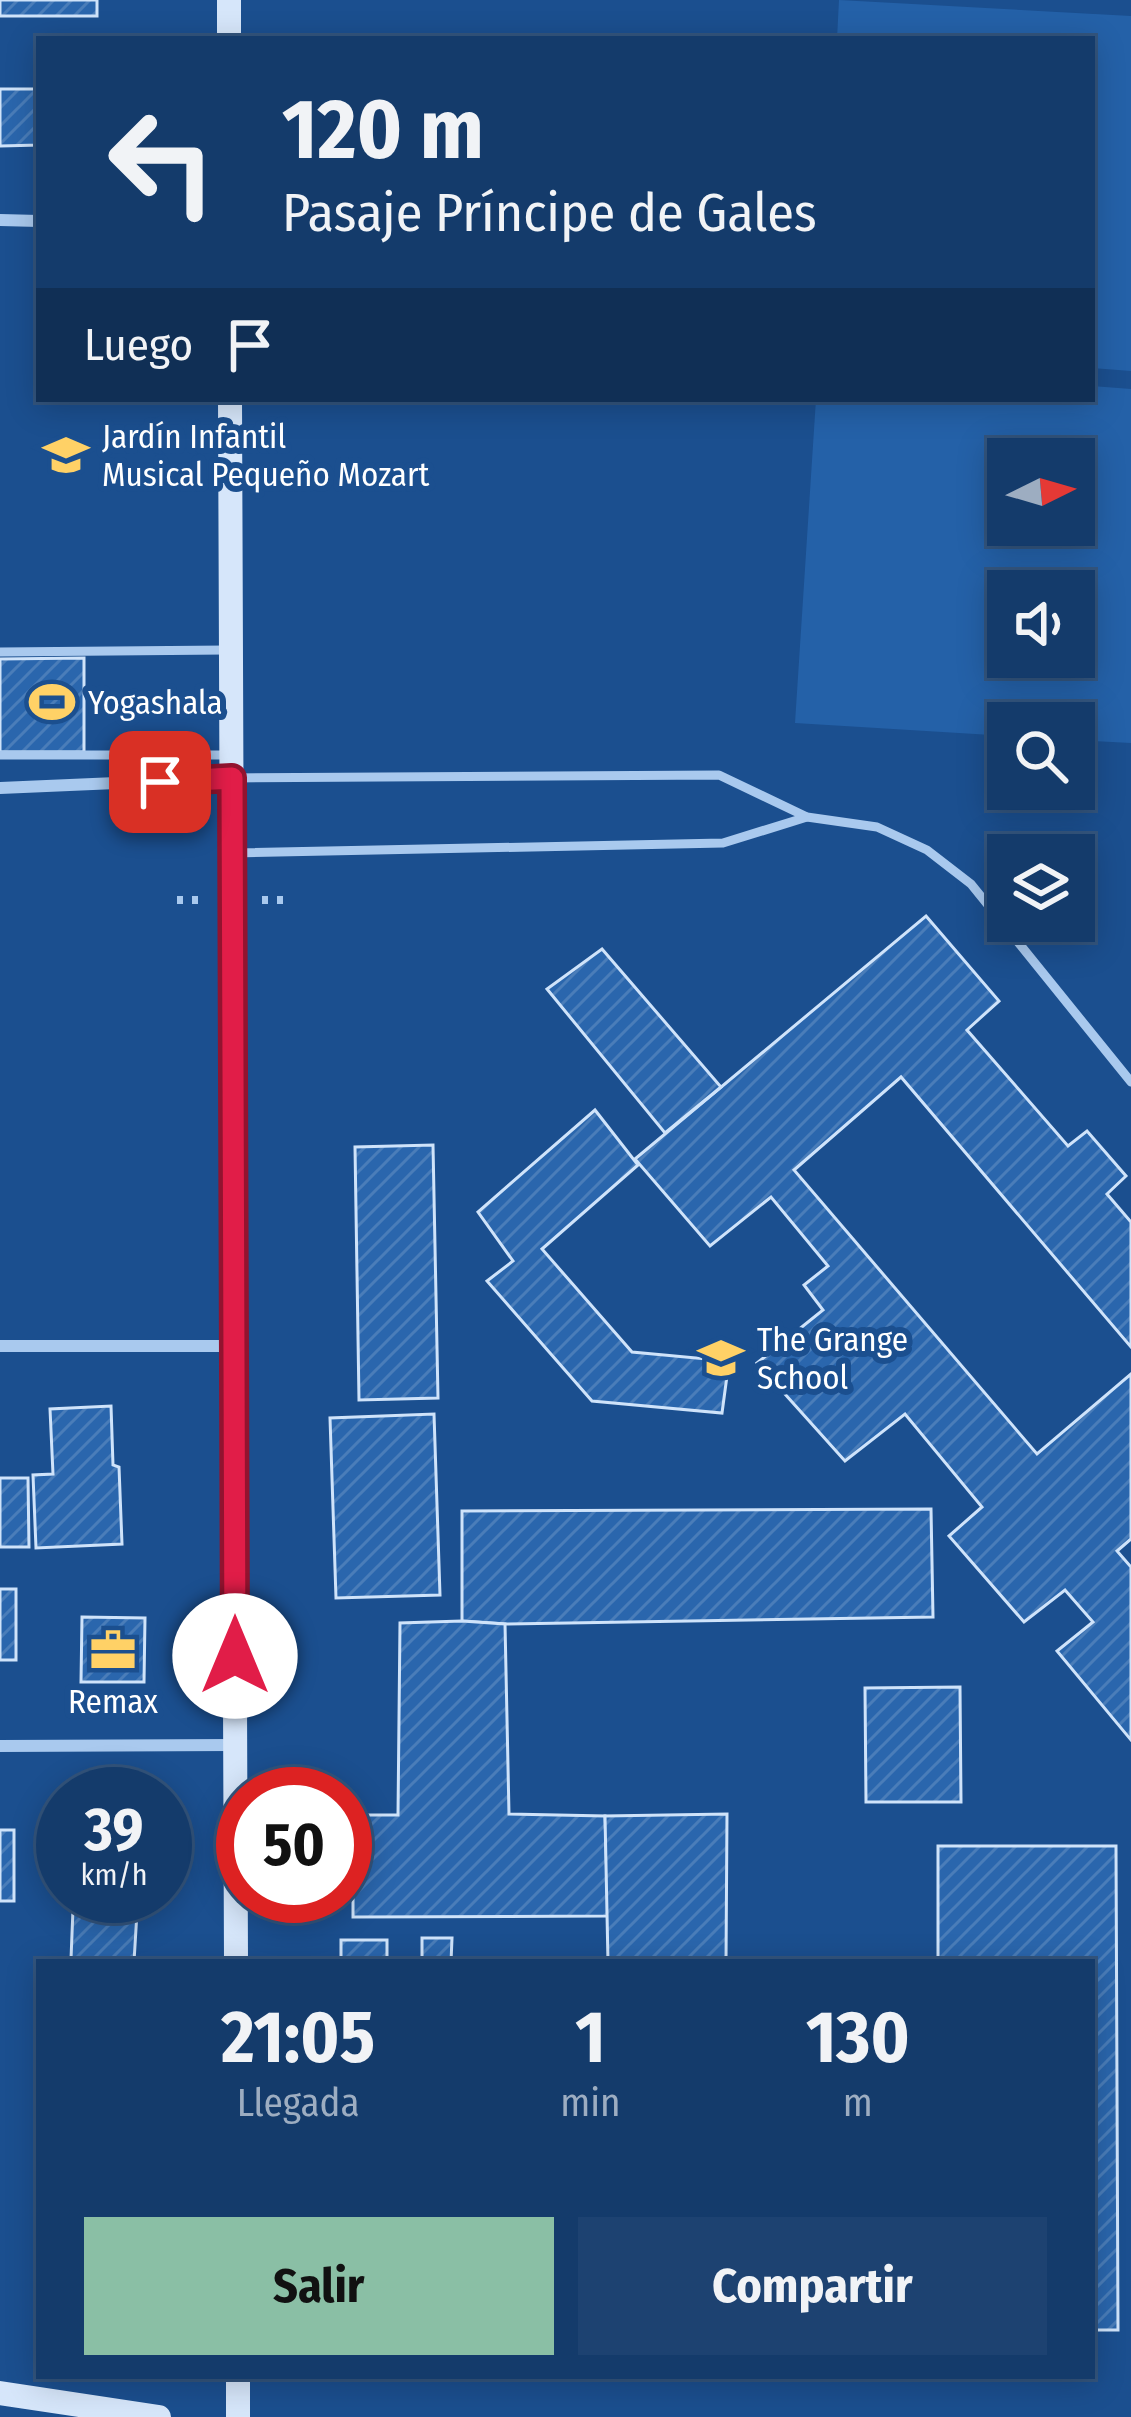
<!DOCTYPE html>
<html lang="es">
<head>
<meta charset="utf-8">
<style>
	:root { --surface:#143b6b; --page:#1d4271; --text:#f1f3f6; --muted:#9dadc1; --line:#33557e; --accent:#8abfa5 }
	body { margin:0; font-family:"Fira Sans Condensed",sans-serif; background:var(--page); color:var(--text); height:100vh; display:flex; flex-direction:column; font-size:45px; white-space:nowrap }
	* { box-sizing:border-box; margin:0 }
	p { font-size:39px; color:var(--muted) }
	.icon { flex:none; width:66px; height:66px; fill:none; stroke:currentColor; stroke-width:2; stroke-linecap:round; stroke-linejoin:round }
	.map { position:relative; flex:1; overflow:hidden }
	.sheet { position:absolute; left:36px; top:1959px; width:1059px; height:420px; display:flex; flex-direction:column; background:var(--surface); border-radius:0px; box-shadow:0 6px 30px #0003,0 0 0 3px var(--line) }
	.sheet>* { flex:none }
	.banner { position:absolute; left:36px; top:36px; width:1059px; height:366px; border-radius:0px; box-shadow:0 6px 30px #0003,0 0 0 3px var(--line); background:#143b6b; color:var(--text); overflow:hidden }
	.needle { width:78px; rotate:85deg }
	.tools { position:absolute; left:987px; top:438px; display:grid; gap:24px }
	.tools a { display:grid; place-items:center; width:108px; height:108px; border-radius:0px; background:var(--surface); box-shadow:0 6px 30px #0003,0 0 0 3px var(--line); font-size:60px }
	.speed { position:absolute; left:36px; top:1767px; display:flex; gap:24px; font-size:60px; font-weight:700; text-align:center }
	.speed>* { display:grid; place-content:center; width:156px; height:156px; border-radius:50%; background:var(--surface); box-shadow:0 6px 30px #0003,0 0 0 3px var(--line); line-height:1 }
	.speed small { font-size:30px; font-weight:400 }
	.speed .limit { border:18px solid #d22; background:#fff; color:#111 }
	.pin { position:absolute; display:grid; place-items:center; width:102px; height:102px; color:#fff; margin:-51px; border-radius:24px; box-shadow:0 6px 18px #0006 }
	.me { position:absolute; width:132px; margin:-66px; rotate:0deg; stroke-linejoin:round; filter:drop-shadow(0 0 9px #0008) }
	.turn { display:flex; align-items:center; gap:42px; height:252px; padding:0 48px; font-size:54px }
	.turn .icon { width:156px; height:156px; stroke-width:2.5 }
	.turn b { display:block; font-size:84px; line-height:102px }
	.then { display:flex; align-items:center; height:114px; padding:0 48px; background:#0003; gap:24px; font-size:45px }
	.eta { display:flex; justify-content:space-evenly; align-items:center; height:204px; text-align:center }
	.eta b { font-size:72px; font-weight:700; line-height:84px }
	.cta { display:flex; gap:24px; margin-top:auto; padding:24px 48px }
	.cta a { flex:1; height:138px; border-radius:0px; background:var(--accent); color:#111; font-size:48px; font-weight:700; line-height:138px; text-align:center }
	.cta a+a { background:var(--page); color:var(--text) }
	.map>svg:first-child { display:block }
	.park { fill:#2461a8; fill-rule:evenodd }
	.building { fill:url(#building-hatch); stroke:#cfe3fa; stroke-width:3 }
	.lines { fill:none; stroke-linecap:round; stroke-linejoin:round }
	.path { stroke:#a9c9ee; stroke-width:8; stroke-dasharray:6 9; stroke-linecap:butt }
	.lane { stroke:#a9c9ee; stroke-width:9 }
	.street { stroke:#a9c9ee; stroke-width:12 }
	.secondary { stroke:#d6e6fa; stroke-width:24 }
	.route-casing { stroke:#92132f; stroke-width:30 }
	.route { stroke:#e11d48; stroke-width:21 }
	.labels { text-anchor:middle; stroke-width:12; stroke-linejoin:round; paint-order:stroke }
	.poi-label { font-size:33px; fill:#fff; stroke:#1b4f8f; text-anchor:start }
</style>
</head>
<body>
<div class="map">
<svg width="1131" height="2417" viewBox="0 0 1131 2417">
	<defs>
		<pattern id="building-hatch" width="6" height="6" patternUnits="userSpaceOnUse" patternTransform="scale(3)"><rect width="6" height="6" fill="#2a66ad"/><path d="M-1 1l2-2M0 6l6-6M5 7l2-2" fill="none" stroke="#4a7db9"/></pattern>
	</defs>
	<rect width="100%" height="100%" fill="#1b4f8f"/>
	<!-- park -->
	<g class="park">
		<path d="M 839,0 L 1131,16 L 1131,371 L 1092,368 L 1092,39 L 837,39 Z"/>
		<path d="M 1092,386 L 1131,389 L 1131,743 L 1074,740 L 1074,723 L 1008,723 L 1008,736 L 795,723 L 816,399 L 1092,399 ZM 1008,459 L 1074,459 L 1074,525 L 1008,525 ZM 1008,591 L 1074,591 L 1074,657 L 1008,657 Z"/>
	</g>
	<!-- building -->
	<g class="building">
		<rect x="0" y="0" width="97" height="16"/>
		<path d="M 0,89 L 39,89 L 39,145 L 0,146 Z"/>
		<path d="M 84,658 L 84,752 L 0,752 L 0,659 Z"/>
		<path d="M 926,916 L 999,1001 L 967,1030 L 1068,1146 L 1087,1131 L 1126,1176 L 1107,1194 L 1131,1222 L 1131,1347 L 901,1077 L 794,1170 L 1037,1454 L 1131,1374 L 1131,1539 L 1117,1551 L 1131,1567 L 1131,1740 L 1057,1651 L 1093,1622 L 1065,1590 L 1024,1622 L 949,1536 L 982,1507 L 905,1414 L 845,1461 L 757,1363 L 823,1310 L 804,1285 L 828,1266 L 771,1197 L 710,1246 L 635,1159 Z"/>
		<path d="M 602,949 L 721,1087 L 665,1133 L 547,989 Z"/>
		<path d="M 595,1110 L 638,1165 L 542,1249 L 632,1352 L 729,1361 L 722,1413 L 592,1401 L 487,1281 L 513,1261 L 478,1212 Z"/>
		<path d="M 433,1145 L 438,1398 L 359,1400 L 355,1147 Z"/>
		<path d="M 111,1406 L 113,1465 L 119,1467 L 122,1544 L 36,1548 L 33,1475 L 53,1474 L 50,1409 Z"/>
		<path d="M 434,1414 L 440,1595 L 336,1598 L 330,1418 Z"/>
		<path d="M 0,1478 L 28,1478 L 29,1547 L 0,1547 Z"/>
		<path d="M 931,1509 L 933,1617 L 505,1624 L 462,1621 L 462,1511 Z"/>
		<rect x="0" y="1589" width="16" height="71"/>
		<path d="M 82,1617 L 145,1618 L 144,1682 L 81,1682 Z"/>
		<path d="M 462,1621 L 505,1624 L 509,1814 L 605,1816 L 608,1916 L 353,1917 L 353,1815 L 398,1815 L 400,1623 Z"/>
		<path d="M 960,1687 L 961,1802 L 866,1802 L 865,1688 Z"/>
		<path d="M 727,1814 L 726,1962 L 608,1962 L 605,1816 Z"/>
		<rect x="0" y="1830" width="14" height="71"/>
		<path d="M 938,1846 L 1116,1846 L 1118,2330 L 1092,2330 L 1092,1962 L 938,1962 Z"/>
		<path d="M 73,1909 L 137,1912 L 134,1962 L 71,1959 Z"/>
		<path d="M 422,1938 L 452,1938 L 451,1962 L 422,1962 Z"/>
		<path d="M 341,1940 L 387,1940 L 387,1962 L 319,1962 L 319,1958 L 341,1959 Z"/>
	</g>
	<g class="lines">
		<!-- path -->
		<g class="path">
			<path d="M 177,900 L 199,900"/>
			<path d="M 262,900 L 290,900"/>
		</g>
		<!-- lane -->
		<g class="lane">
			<path d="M 0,652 L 226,650"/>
			<path d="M 0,755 L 231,755"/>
			<path d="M 232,778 L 719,775 L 807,817 L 877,827 L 927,850 L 971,884 L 1131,1082"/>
			<path d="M 234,853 L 723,843 L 807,817"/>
		</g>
		<!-- street -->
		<g class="street">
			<path d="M 0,220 L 39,221"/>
			<path d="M 0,788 L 232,778"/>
			<path d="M 0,1346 L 233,1346"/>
			<path d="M 0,1746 L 234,1745"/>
		</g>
		<!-- secondary -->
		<g class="secondary">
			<path d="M 229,0 L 229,39"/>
			<path d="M 230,399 L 236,1962"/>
			<path d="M 0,2393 L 159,2417"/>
			<path d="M 238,2417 L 238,2376"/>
		</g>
	</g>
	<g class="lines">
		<!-- route casing -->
		<g class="route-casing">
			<path id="route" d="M 160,782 L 232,778 L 235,1656"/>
		</g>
		<!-- route -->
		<use href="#route" class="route"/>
	</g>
	<!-- icons -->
	<defs>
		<g id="school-bare" transform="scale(3.6)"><path d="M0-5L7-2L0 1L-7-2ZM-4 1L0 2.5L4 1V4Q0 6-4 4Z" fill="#ffd166" stroke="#1b4f8f" stroke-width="2.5" paint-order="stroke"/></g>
		<g id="stadium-bare" transform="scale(3.6)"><path d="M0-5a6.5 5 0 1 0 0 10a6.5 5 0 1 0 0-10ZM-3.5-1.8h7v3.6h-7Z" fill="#ffd166" stroke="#1b4f8f" stroke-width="2.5" paint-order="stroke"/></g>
		<g id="office-bare" transform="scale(3.6)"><path d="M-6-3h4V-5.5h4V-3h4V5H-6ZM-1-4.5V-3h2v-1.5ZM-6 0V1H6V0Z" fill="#ffd166" stroke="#1b4f8f" stroke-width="2.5" paint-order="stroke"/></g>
	</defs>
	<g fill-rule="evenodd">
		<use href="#school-bare" x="66" y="455"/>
		<use href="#stadium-bare" x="52" y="702"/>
		<use href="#school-bare" x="721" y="1358"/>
		<use href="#office-bare" x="113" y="1650"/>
	</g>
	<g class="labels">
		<!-- poi labels -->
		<g class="poi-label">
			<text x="102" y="448">Jardín Infantil<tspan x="102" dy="38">Musical Pequeño Mozart</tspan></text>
			<text x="88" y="714">Yogashala</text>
			<text x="757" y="1351">The Grange<tspan x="757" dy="38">School</tspan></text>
			<text x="113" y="1713" text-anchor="middle">Remax</text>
		</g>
	</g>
</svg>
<div class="tools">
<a><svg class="needle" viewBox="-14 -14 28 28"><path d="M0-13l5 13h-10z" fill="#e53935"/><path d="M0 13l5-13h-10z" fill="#9dadc1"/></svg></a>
<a><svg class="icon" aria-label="sound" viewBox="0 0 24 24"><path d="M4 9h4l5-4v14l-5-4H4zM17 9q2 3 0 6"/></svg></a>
<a><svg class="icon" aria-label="search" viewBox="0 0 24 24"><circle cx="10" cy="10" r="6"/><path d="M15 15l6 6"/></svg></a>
<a><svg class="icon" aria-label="layers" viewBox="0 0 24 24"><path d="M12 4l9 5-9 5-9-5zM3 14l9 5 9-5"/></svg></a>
</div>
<div class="speed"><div>39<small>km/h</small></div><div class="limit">50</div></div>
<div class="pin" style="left:160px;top:782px;background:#d93025"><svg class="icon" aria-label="arrive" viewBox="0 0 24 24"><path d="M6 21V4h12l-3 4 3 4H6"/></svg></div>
<svg class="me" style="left:235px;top:1656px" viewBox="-20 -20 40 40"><circle r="19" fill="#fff"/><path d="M0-13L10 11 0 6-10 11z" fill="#e11d48"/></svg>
<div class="banner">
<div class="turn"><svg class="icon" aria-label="left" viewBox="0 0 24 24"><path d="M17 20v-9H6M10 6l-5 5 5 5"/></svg><div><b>120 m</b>Pasaje Príncipe de Gales</div></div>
<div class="then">Luego<svg class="icon" aria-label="arrive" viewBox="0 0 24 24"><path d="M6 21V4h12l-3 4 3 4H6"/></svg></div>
</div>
<section class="sheet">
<div class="eta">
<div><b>21:05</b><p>Llegada</p></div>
<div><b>1</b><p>min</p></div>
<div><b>130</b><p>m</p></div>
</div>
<div class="cta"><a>Salir</a><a>Compartir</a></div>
</section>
</div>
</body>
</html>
